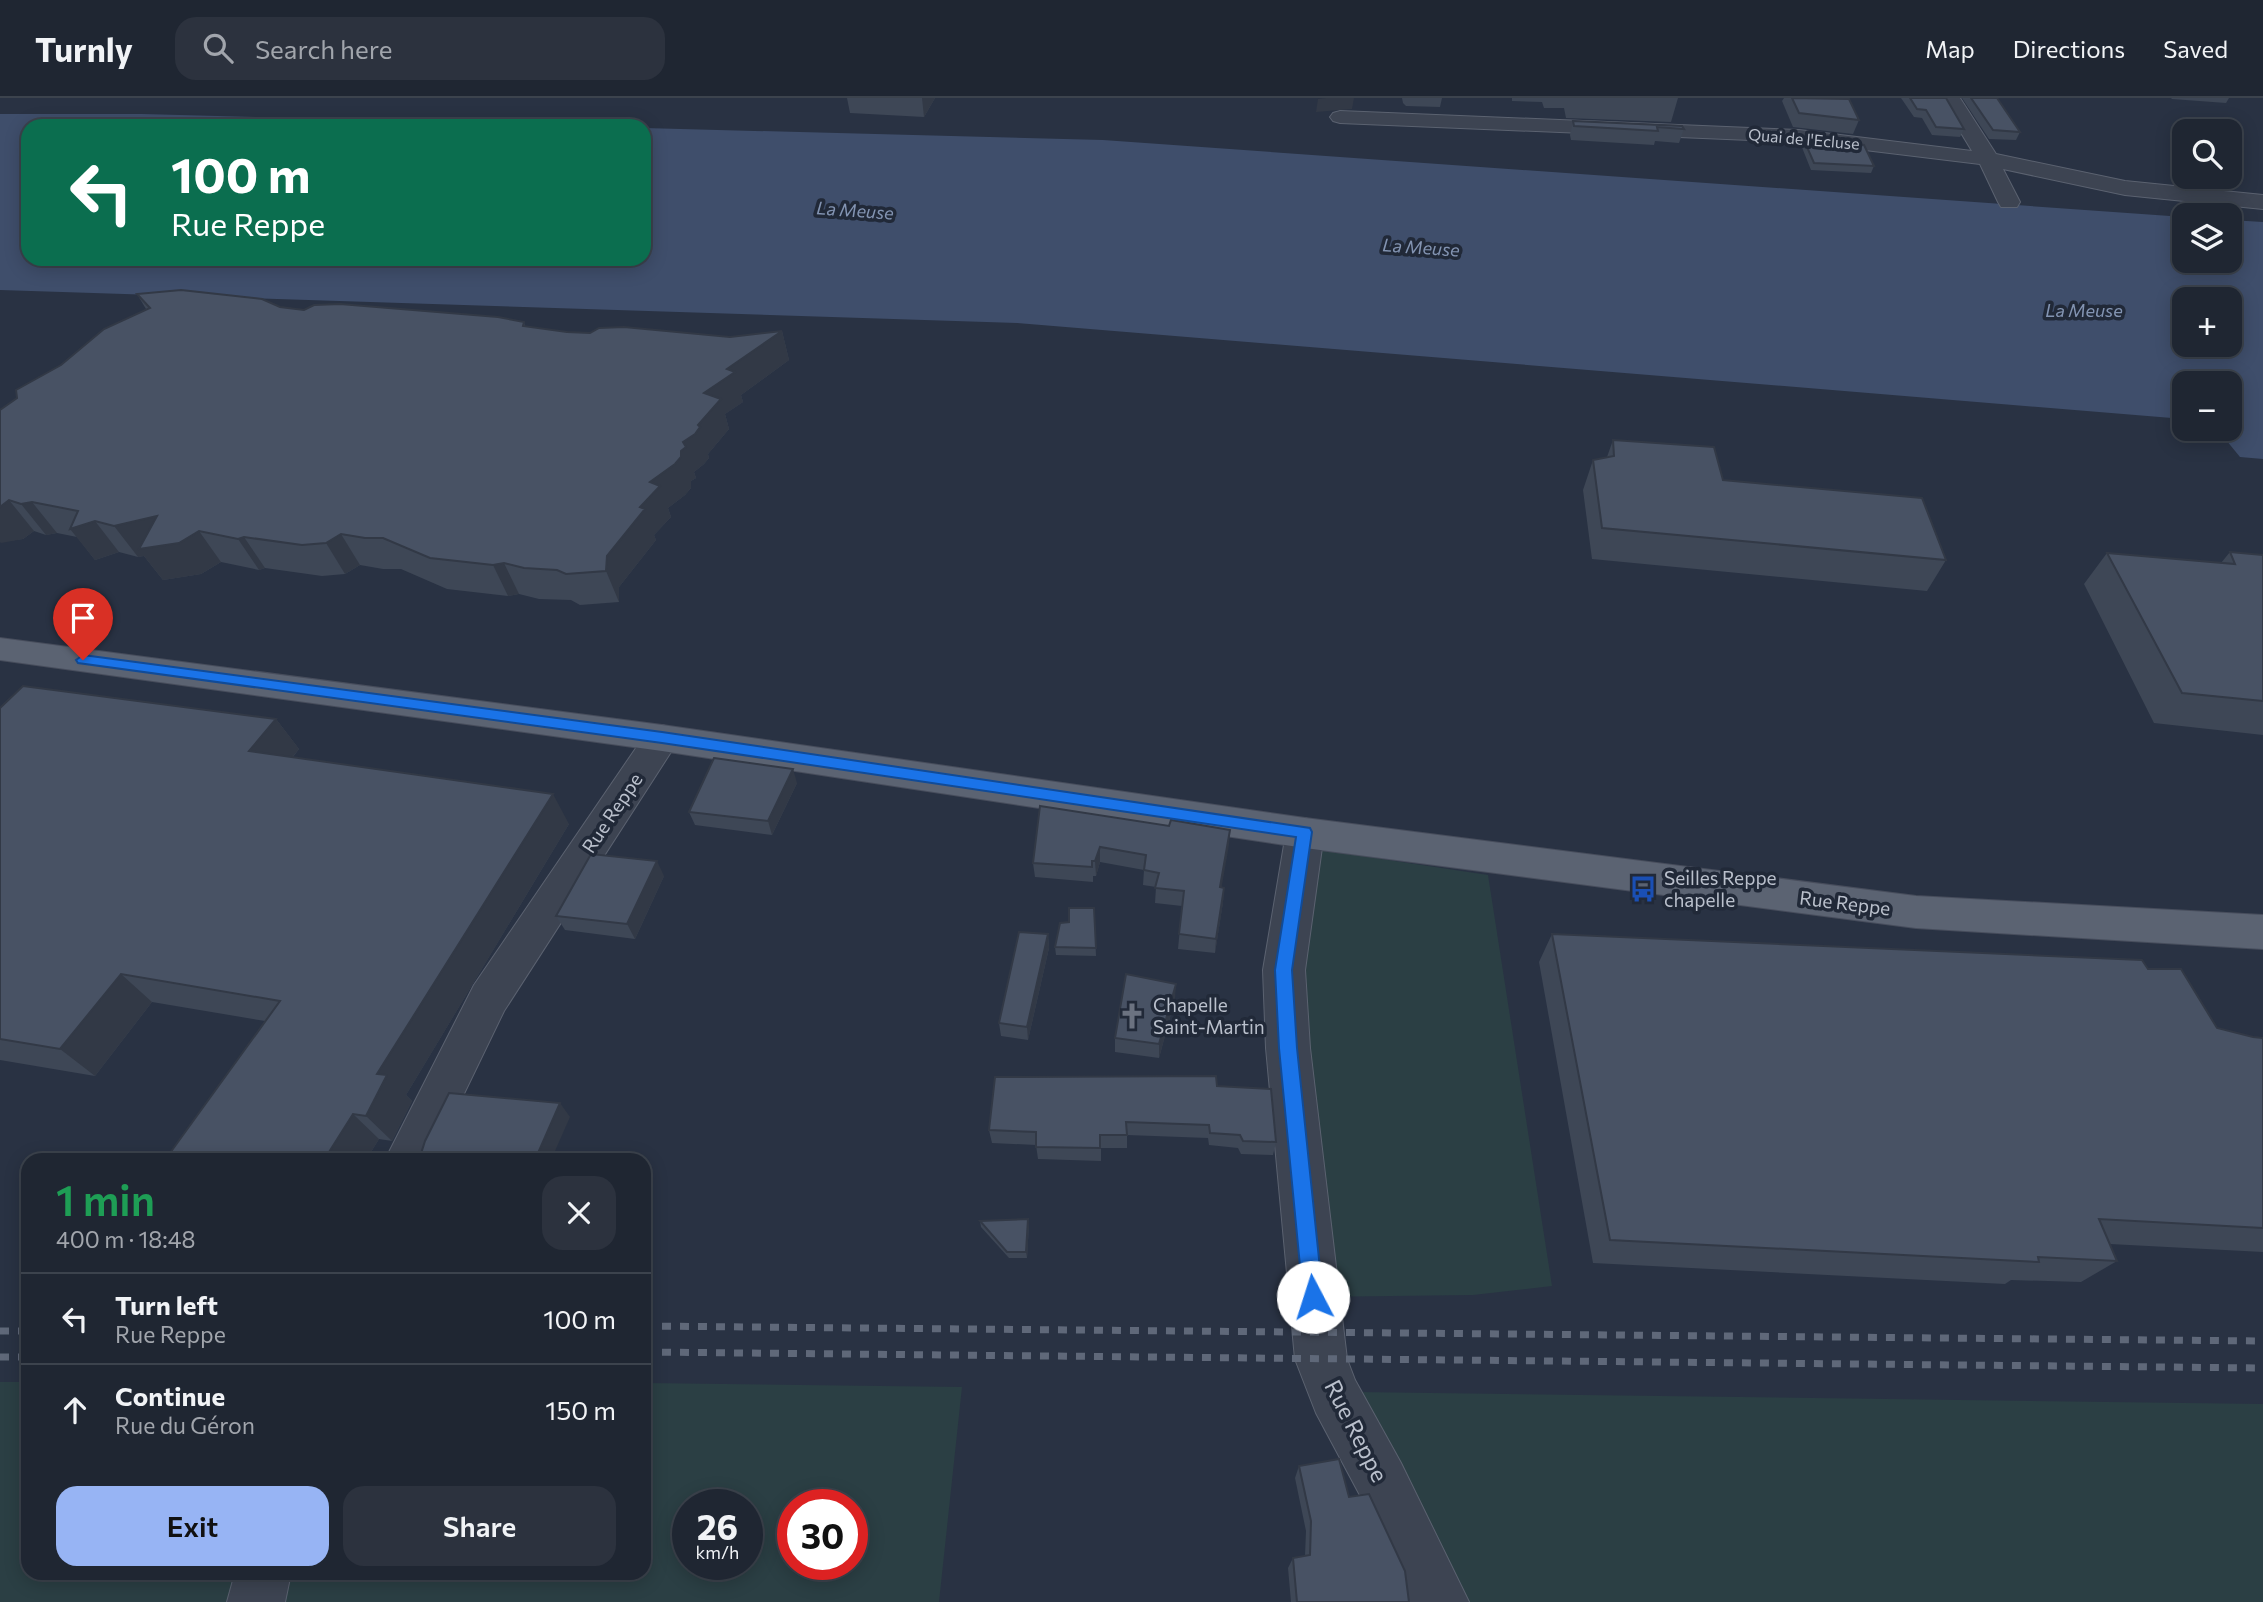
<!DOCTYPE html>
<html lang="en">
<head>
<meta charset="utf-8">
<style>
	:root { --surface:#1f2632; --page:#2c323e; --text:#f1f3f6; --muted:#a1a5ac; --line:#3c434d; --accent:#97b4f4 }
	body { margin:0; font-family:Commissioner,sans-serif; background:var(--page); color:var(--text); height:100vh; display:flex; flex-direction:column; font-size:26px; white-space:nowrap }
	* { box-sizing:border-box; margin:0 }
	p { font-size:23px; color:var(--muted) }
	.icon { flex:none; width:38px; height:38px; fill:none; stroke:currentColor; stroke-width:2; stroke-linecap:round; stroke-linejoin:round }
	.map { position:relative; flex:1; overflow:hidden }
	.side { position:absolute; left:21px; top:1055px; width:630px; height:427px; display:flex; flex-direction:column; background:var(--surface); border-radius:21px; box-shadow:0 4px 18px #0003,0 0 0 2px var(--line) }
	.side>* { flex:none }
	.top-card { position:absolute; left:21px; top:21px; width:630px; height:147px; border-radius:21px; box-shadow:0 4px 18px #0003,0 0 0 2px var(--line); background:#0b6e4f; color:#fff; overflow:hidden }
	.tools { position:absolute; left:2172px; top:21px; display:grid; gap:14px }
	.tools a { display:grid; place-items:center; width:70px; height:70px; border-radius:14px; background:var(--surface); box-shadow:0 4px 18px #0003,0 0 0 2px var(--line); font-size:35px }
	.speed { position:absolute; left:672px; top:1391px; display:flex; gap:14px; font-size:35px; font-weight:700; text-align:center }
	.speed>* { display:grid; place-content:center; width:91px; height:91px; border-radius:50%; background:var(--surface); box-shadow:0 4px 18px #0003,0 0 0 2px var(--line); line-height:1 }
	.speed small { font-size:18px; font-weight:400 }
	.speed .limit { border:10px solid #d22; background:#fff; color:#111 }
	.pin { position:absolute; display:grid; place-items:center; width:60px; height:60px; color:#fff; margin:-72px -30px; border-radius:50% 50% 50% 0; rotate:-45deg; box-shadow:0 0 7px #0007 }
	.pin .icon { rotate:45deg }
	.me { position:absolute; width:77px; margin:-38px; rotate:355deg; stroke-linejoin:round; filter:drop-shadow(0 0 5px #0008) }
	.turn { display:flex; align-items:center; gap:24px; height:147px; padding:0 35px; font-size:32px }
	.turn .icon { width:91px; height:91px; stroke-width:2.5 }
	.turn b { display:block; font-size:49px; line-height:60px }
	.round { display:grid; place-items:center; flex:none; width:74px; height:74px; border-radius:21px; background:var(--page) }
	.summary { display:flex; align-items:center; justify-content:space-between; height:119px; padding:0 35px }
	h1 { font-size:42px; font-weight:600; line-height:52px; color:#1e9e55 }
	.cta { display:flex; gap:14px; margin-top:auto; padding:14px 35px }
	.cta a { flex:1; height:80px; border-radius:21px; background:var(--accent); color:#111; font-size:28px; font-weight:600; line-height:80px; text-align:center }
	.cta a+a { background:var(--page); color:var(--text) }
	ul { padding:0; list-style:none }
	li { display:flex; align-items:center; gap:21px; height:91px; padding:0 35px; border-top:2px solid var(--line) }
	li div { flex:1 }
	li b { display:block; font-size:26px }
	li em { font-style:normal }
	header { display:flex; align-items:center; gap:42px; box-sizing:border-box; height:98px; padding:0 35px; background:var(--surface); border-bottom:2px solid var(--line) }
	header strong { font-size:33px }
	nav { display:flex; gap:38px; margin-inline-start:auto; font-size:24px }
	.search { width:490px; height:63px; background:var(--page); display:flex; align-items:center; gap:18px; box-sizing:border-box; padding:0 24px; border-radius:21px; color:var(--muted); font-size:26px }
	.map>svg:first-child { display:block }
	.green { fill:#2b3f44; fill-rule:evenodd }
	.water { fill:#3f4e6b; fill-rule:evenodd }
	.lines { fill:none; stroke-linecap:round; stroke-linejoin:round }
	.minor-casing { stroke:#5b6270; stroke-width:2 }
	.major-casing { stroke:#474d5c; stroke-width:2 }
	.minor { fill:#3d4452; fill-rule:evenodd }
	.major { fill:#5b6372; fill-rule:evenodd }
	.rail { stroke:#5f6879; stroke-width:7; stroke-dasharray:9 9; stroke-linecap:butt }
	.wall { fill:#3e4756 }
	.shaded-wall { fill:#323946 }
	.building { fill:#485264; stroke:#323946; stroke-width:2 }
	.route { fill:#1a73e8; stroke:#114b97; stroke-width:2 }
	.labels { text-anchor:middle; stroke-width:7; stroke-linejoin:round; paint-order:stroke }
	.far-street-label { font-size:16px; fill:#bac0cc; stroke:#212938 }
	.far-water-label { font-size:18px; font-style:italic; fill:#8394b2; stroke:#212938 }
	.street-label { font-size:19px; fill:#bac0cc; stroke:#212938 }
	.poi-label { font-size:19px; fill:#bac0cc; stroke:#212938; text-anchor:start }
	.near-street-label { font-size:23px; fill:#bac0cc; stroke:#212938 }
</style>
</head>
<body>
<header>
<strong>Turnly</strong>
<div class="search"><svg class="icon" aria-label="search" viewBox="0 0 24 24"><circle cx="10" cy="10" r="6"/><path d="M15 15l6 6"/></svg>Search here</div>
<nav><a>Map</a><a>Directions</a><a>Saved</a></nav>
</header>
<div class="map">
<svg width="2263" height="1504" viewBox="0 0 2263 1504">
	<rect width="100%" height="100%" fill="#293243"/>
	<!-- green -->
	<g class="green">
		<path d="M 1302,749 L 1488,777 L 1552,1188 L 1473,1197 L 1313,1199 Z"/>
		<path d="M 0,1284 L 28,1284 L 28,1475 L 644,1475 L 644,1285 L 962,1289 L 939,1504 L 0,1504 ZM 688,1407 L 747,1407 L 747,1466 L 688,1466 ZM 793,1407 L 852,1407 L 852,1466 L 793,1466 Z"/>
		<path d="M 1356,1294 L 2263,1306 L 2263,1504 L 1462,1504 Z"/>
	</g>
	<!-- water -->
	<path class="water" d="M 0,16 L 142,16 L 580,28 L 28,28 L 28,161 L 644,161 L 644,30 L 1103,42 L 2184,119 L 2184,163 L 2230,163 L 2230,122 L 2263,124 L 2263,361 L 2240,359 L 2217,331 L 2230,331 L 2230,285 L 2184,285 L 2184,321 L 1017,225 L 0,192 ZM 2184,201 L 2230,201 L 2230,247 L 2184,247 Z"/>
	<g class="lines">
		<!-- minor casing -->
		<g class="minor-casing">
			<g id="minor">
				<path d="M 1940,0 L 1960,0 L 1996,56 L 2125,83 L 2263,97 L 2263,111 L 2125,97 L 2003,71 L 2020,104 L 2017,109 L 2001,109 L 1998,104 L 1980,66 L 1799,44 L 1340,25 L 1333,23 L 1330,19 L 1333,15 L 1340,13 L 1799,32 L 1972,53 Z"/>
				<path d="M 662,627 L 675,631 L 680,640 L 504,913 L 432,1062 L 385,1062 L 474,887 L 649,631 Z"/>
				<path d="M 1305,720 L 1318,725 L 1324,735 L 1305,872 L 1310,950 L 1347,1261 L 1355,1282 L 1401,1365 L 1469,1504 L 1410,1504 L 1363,1403 L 1316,1315 L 1295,1261 L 1266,950 L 1263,872 L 1286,735 L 1292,725 Z"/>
				<path d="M 235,1475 L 291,1475 L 285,1504 L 227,1504 Z"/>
			</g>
		</g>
		<!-- major casing -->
		<g class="major-casing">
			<path id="major" d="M 0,540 L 662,627 L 1305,720 L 1916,798 L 2263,817 L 2263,851 L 1916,830 L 1305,750 L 662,653 L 0,562 Z"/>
		</g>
		<!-- minor -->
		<use href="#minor" class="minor"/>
		<!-- major -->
		<use href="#major" class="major"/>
		<!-- rail -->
		<g class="rail">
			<path d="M 644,1228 L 2263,1243"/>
			<path d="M 0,1233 L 28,1233"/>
			<path d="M 644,1254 L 2263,1270"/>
			<path d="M 0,1259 L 28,1259"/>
		</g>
	</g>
	<!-- wall -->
	<g class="wall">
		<path d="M 847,0 L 935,0 L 924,19 L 850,15 Z"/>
		<path d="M 1402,0 L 1442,0 L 1440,9 L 1406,8 L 1403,5 Z"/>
		<path d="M 1512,0 L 1678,0 L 1671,24 L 1566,20 L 1564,10 L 1544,10 L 1542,4 L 1512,3 Z"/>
		<path d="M 1784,0 L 1825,0 L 1859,22 L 1853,36 L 1793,29 L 1782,3 Z"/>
		<path d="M 1901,0 L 1946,0 L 1964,31 L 1960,39 L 1932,37 L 1922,20 L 1914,19 Z"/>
		<path d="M 1962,0 L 1997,0 L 2020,34 L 2016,42 L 1989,41 Z"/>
		<path d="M 2171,0 L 2229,0 L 2226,5 L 2172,1 Z"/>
		<path d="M 1573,23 L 1684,31 L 1679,45 L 1655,43 L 1654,47 L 1571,42 L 1570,37 Z"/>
		<path d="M 1803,40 L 1874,68 L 1871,75 L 1811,72 L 1801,47 Z"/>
		<path d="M 137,196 L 304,212 L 524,224 L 525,228 L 567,234 L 730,239 L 782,233 L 789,262 L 741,297 L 743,304 L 725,316 L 729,331 L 708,356 L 709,360 L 704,366 L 694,374 L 696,380 L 691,383 L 691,390 L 685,397 L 668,410 L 671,419 L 654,437 L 656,442 L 619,489 L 619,504 L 580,507 L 571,502 L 539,501 L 519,496 L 508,498 L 447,491 L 401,471 L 383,471 L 360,467 L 345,476 L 322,478 L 265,470 L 259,472 L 221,464 L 201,476 L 163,482 L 144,458 L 138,459 L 119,454 L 95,462 L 77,439 L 57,435 L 46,437 L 34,433 L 23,441 L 0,444 L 0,312 L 61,267 L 146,211 Z"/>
		<path d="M 1613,342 L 1723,382 L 1946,462 L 1927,493 L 1592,461 L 1583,392 L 1593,362 L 1607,359 Z"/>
		<path d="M 2230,454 L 2263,457 L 2263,637 L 2154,625 L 2084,486 L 2107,455 L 2221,465 Z"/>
		<path d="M 0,610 L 276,621 L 299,651 L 293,659 L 569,726 L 406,997 L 412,1003 L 392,1043 L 379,1041 L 366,1062 L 180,1062 L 170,1055 L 265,923 L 152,904 L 95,978 L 0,962 Z"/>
		<path d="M 797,685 L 772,737 L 695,727 L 689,714 Z"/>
		<path d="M 1169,728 L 1230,732 L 1221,789 L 1224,790 L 1223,804 L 1215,855 L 1178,851 L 1182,808 L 1155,805 L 1156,789 L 1143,787 L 1144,772 L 1100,764 L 1096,778 L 1093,778 L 1093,784 L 1035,779 L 1033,765 Z"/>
		<path d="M 664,778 L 635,841 L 565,832 L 556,818 Z"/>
		<path d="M 1094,810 L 1096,858 L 1056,857 L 1055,849 L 1069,824 Z"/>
		<path d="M 1048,836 L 1049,850 L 1028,942 L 1001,938 L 999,925 Z"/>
		<path d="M 1552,836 L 2148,871 L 2217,930 L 2253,939 L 2263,940 L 2263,1154 L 2110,1146 L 2117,1163 L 2081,1184 L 2011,1182 L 2005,1186 L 1593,1165 L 1539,864 Z"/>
		<path d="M 1175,901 L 1159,960 L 1115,954 L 1115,940 Z"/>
		<path d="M 1217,988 L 1276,1044 L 1273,1057 L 1241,1056 L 1238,1050 L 1209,1047 L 1208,1040 L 1127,1037 L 1127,1050 L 1101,1050 L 1101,1063 L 1038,1061 L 1036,1047 L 992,1045 L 989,1032 Z"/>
		<path d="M 980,1123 L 1029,1127 L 1027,1160 L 1009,1160 L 981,1129 Z"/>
		<path d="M 1299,1368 L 1349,1399 L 1409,1504 L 1291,1504 L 1288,1470 L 1293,1460 L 1305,1458 L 1306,1433 L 1295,1380 Z"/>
	</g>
	<!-- shaded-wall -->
	<g class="shaded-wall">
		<path d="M 922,0 L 935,0 L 924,19 Z"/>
		<path d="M 1326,0 L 1354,0 L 1352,11 L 1316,14 L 1318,1 Z"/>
		<path d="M 782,233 L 789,262 L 741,297 L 743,304 L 725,316 L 729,331 L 708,356 L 709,360 L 704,366 L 694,374 L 696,380 L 691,383 L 691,390 L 685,397 L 668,410 L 671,419 L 654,437 L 656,442 L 619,489 L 619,504 L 606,473 L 607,458 L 640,409 L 650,384 L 698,327 L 704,295 L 727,271 Z"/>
		<path d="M 9,402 L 34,433 L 23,441 L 1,445 L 0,444 L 0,409 Z"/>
		<path d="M 32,404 L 57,435 L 46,437 L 21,406 Z"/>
		<path d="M 157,418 L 199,433 L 221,464 L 201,476 L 163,482 L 144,458 L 138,459 L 114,428 Z"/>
		<path d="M 95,423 L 119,454 L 95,462 L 70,431 Z"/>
		<path d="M 341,436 L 360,467 L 345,476 L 326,445 Z"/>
		<path d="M 244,439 L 265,470 L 259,472 L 238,441 Z"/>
		<path d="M 504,465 L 519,496 L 508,498 L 493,467 Z"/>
		<path d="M 276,621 L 299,651 L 273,683 L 249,653 Z"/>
		<path d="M 793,671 L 797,685 L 772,737 L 768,723 Z"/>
		<path d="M 553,696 L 569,726 L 406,997 L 412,1003 L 392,1043 L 366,1018 L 377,976 Z"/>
		<path d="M 1230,732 L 1229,747 L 1219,804 L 1220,789 Z"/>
		<path d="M 1100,749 L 1100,764 L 1096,778 L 1095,763 Z"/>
		<path d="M 657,763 L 664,778 L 635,841 L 627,826 Z"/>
		<path d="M 1224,790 L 1223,804 L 1215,855 L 1216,841 Z"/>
		<path d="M 1048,836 L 1049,850 L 1028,942 L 1027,929 Z"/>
		<path d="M 121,876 L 152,904 L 95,978 L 60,951 Z"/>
		<path d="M 1176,886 L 1175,901 L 1159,960 L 1159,946 Z"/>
		<path d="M 560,1005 L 570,1019 L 551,1062 L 535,1062 Z"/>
		<path d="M 353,1016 L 379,1041 L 366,1062 L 324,1062 Z"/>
		<path d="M 1028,1121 L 1029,1127 L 1027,1160 L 1026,1154 Z"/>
	</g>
	<!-- building -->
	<g class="building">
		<path d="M 1792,0 L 1849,1 L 1859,22 L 1799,15 Z"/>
		<path d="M 1910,0 L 1946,0 L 1964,31 L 1936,29 L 1926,12 L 1917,11 Z"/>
		<path d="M 1971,0 L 1997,0 L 2020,34 L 1993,32 Z"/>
		<path d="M 1573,23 L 1682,28 L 1684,31 L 1657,29 L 1658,33 L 1574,28 Z"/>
		<path d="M 1803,40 L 1864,47 L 1874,68 L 1814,65 Z"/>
		<path d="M 181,192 L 262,201 L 280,209 L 304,212 L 314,207 L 340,206 L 498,219 L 524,224 L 523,228 L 567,234 L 590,235 L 599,230 L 624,229 L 730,239 L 782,233 L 727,271 L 735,274 L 704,295 L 721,301 L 698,327 L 700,329 L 695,336 L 683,344 L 686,349 L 681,353 L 681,359 L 675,366 L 650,384 L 660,388 L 640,409 L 645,411 L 607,458 L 606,473 L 566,476 L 557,472 L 524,470 L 504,465 L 493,467 L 430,460 L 383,440 L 365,440 L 341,436 L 326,445 L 302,447 L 244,439 L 238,441 L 199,433 L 179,445 L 139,451 L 157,418 L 114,428 L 95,423 L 70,431 L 78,413 L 32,404 L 21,406 L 9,402 L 0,409 L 0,312 L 17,300 L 16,292 L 61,267 L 104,231 L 150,210 L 137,196 Z"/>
		<path d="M 1613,342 L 1714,349 L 1723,382 L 1922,400 L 1946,462 L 1602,430 L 1593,362 L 1614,358 Z"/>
		<path d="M 2230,454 L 2263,457 L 2263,603 L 2182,595 L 2107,455 L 2235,466 Z"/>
		<path d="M 23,588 L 276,621 L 249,653 L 553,696 L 377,976 L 387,977 L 366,1018 L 353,1016 L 324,1062 L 208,1062 L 170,1055 L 280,903 L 121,876 L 60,951 L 0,941 L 0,610 Z"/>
		<path d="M 714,660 L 793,671 L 768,723 L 689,714 Z"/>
		<path d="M 1040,708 L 1169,728 L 1171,722 L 1230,732 L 1220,789 L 1224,790 L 1216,841 L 1179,836 L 1184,793 L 1155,790 L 1159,775 L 1144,772 L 1146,757 L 1100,749 L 1095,763 L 1092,763 L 1092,769 L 1033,765 Z"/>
		<path d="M 591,756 L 657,763 L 627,826 L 556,818 Z"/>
		<path d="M 1069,810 L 1094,810 L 1096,850 L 1055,849 L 1060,825 L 1069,824 Z"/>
		<path d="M 1019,834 L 1048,836 L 1027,929 L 999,925 Z"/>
		<path d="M 1552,836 L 2142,862 L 2148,871 L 2181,871 L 2217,930 L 2253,939 L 2263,940 L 2263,1130 L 2099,1121 L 2117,1163 L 2038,1159 L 2039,1164 L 1610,1142 Z"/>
		<path d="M 1126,876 L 1176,886 L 1159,946 L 1115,940 Z"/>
		<path d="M 1216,978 L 1217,988 L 1271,991 L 1276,1044 L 1243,1043 L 1240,1037 L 1210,1035 L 1209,1027 L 1126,1024 L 1127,1037 L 1100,1037 L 1100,1050 L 1036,1049 L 1036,1034 L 989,1032 L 995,979 Z"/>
		<path d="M 449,995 L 560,1005 L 535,1062 L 419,1062 L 425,1043 Z"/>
		<path d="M 1028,1121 L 1026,1154 L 1007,1154 L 980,1123 Z"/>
		<path d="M 1339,1361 L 1349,1399 L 1369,1396 L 1405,1473 L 1409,1504 L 1297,1504 L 1293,1460 L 1310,1457 L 1311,1423 L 1299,1368 Z"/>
	</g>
	<!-- route -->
	<path class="route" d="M 83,557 L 662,634 L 1310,730 L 1312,734 L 1292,872 L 1297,950 L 1323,1199 L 1320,1206 L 1313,1209 L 1306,1206 L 1303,1199 L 1279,950 L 1275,872 L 1296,739 L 662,645 L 78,565 L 76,562 Z"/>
	<!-- icons -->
	<defs>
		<g id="bus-bare" transform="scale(2.1)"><path d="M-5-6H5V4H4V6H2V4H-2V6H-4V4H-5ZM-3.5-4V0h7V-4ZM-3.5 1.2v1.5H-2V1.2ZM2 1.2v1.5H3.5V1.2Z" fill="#1a4fb4" stroke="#212938" stroke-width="2.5" paint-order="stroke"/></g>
		<g id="church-bare" transform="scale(2.1)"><path d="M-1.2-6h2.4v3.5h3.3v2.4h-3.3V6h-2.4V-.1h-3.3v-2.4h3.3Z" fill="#6b7280" stroke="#212938" stroke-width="2.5" paint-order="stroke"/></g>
	</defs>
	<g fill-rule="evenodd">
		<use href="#bus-bare" x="1643" y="791"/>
		<use href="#church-bare" x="1132" y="918"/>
	</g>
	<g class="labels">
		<!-- far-street labels -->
		<g class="far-street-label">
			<text transform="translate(1804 41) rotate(5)" y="6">Quai de l'Ecluse</text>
		</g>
		<!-- far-water labels -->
		<g class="far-water-label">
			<text transform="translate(855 113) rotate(4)" y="6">La Meuse</text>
			<text transform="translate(1421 150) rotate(4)" y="6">La Meuse</text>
			<text x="2084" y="219">La Meuse</text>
		</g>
		<!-- street labels -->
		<g class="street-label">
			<text transform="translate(612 715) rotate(-56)" y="7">Rue Reppe</text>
			<text transform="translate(1845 805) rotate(7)" y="7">Rue Reppe</text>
		</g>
		<!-- poi labels -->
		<g class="poi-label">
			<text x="1664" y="787">Seilles Reppe<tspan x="1664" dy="22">chapelle</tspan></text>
			<text x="1153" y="914">Chapelle<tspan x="1153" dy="22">Saint-Martin</tspan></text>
		</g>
		<!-- near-street labels -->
		<g class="near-street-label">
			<text transform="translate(1356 1333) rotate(63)" y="8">Rue Reppe</text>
		</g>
	</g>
</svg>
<div class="tools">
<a><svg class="icon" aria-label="search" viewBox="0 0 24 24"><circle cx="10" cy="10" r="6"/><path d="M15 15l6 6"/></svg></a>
<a><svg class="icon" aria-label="layers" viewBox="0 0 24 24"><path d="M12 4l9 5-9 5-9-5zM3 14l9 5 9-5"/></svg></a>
<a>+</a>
<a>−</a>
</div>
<div class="speed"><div>26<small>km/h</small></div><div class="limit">30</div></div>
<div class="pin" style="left:83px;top:562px;background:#d93025"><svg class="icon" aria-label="arrive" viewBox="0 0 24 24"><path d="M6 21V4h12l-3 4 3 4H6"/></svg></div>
<svg class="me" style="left:1313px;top:1199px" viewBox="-20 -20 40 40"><circle r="19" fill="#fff"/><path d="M0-13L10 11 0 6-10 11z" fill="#1a73e8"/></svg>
<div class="top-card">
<div class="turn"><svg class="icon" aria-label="left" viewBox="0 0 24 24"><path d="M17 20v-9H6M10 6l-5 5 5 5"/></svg><div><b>100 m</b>Rue Reppe</div></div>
</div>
<section class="side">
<div class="summary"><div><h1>1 min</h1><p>400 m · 18:48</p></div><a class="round"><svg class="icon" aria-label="close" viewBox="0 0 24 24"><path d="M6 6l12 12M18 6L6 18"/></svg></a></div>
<ul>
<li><svg class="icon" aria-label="left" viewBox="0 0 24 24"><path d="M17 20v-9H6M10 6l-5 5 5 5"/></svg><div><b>Turn left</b><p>Rue Reppe</p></div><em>100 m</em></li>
<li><svg class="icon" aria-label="ahead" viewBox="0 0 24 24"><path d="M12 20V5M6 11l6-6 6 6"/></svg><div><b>Continue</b><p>Rue du Géron</p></div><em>150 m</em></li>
</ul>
<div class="cta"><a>Exit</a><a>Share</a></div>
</section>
</div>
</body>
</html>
